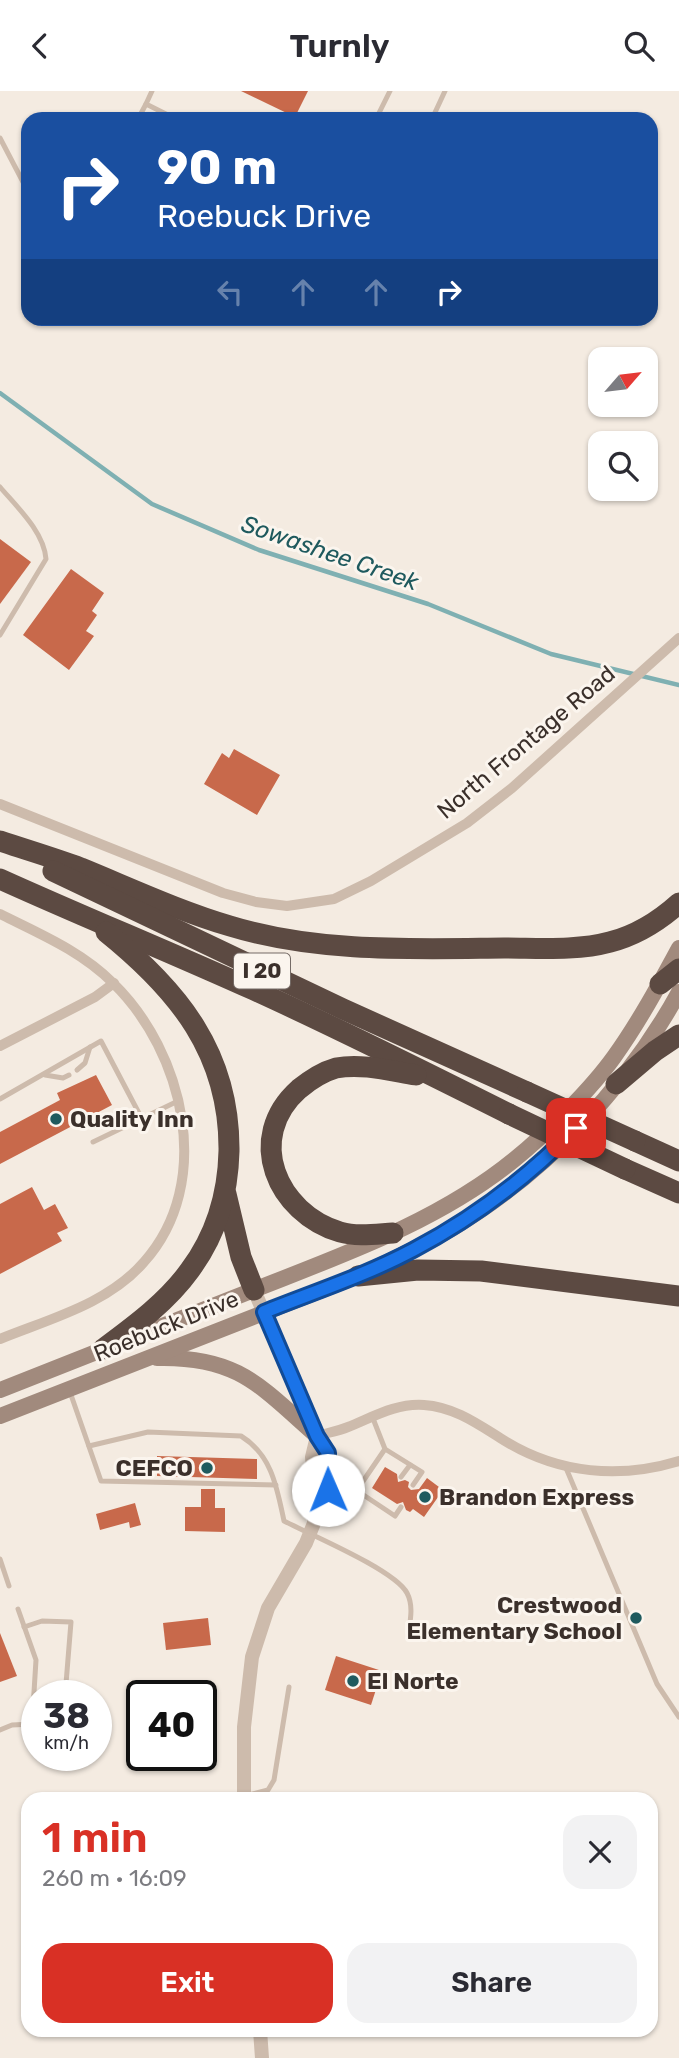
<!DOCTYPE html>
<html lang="en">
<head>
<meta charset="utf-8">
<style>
	:root { --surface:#fff; --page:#f2f2f3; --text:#2b2b33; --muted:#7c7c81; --accent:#d93025 }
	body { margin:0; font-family:Rubik,sans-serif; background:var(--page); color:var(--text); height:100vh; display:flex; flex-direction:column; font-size:26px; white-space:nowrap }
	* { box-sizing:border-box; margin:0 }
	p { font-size:23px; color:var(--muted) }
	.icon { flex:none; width:38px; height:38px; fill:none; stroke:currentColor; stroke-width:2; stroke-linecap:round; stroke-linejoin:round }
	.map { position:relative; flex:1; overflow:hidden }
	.panel { position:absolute; left:21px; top:1701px; width:637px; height:245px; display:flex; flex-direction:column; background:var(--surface); border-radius:21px; box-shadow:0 2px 5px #0004 }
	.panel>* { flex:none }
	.hud { position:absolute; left:21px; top:21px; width:637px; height:214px; border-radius:21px; box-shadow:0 2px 5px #0004; background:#1a4fa0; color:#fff; overflow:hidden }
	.needle { width:46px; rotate:62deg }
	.tools { position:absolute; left:588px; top:256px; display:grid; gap:14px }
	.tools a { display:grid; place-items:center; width:70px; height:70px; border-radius:14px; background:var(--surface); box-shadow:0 2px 5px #0004; font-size:35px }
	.speed { position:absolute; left:21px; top:1589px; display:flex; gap:14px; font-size:35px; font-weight:700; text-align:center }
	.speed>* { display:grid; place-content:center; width:91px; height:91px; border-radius:50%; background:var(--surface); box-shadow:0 2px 5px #0004; line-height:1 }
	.speed small { font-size:18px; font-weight:400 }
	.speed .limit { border:4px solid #111; border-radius:10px; background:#fff; color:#111 }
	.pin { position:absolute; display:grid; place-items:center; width:60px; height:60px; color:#fff; margin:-30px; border-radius:14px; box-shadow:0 4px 10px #0006 }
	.me { position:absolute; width:77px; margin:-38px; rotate:359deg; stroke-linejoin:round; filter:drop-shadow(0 0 5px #0008) }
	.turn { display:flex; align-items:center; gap:24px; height:147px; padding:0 21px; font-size:32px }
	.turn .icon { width:91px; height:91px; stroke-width:2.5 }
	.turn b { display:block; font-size:49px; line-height:60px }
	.lanes { display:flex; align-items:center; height:66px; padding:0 21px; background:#0003; justify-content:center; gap:35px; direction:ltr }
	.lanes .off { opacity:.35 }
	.round { display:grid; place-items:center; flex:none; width:74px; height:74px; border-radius:21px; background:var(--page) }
	.summary { display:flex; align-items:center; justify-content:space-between; height:119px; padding:0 21px }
	h1 { font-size:42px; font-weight:600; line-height:52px; color:var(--accent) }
	.primary-button { display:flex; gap:14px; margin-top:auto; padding:14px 21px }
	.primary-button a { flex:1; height:80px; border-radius:21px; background:var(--accent); color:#fff; font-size:28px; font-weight:600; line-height:80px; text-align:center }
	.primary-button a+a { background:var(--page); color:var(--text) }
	header { display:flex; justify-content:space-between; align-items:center; height:91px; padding:0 21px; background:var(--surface); font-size:32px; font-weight:600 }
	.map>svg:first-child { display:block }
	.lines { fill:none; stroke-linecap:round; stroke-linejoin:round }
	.stream { stroke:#7fb0b2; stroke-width:4.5 }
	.building { fill:#c8694b }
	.service { stroke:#cdbbac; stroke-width:5 }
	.minor { stroke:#cdbbac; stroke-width:10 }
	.tertiary { stroke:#cdbbac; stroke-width:14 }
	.secondary { stroke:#a18a7d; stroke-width:16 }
	.motorway { stroke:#5c4a42; stroke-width:21 }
	.motorway-bridge { stroke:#5c4a42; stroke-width:21 }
	.route-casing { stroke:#114b97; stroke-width:18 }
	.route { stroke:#1a73e8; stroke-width:12 }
	.poi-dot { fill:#1f5a5e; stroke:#fbf5ee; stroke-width:2.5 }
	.labels { text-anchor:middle; stroke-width:6; stroke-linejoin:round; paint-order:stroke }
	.shield { fill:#fbf5ee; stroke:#756b66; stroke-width:2 }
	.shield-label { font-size:21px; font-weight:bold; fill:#3b302b }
	.street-label { font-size:23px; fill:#3b302b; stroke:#fbf5ee }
	.poi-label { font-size:23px; font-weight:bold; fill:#3b302b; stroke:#fbf5ee; text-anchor:start }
	.water-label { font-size:24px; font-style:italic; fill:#1f5a5e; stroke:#fbf5ee }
</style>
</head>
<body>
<header><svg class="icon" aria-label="back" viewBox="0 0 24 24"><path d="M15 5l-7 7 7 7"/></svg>Turnly<svg class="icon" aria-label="search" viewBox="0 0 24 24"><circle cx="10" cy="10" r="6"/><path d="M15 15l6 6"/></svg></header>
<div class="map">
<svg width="679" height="1967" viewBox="0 0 679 1967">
	<rect width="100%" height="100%" fill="#f4ebe1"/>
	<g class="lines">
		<!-- stream -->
		<path class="stream" d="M 0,302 L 152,413 L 259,459 L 428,513 L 551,563 L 679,594"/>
	</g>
	<!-- building -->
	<g class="building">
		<path d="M 241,0 L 308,0 L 295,26 Z"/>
		<path d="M 0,448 L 31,471 L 0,513 Z"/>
		<path d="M 71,478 L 104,502 L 92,520 L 97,524 L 86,540 L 94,545 L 69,579 L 23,544 Z"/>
		<path d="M 234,658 L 280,684 L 257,724 L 204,693 L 222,662 L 229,667 Z"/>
		<path d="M 96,984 L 112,1014 L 0,1073 L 0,1041 L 60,1009 L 57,1002 Z"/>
		<path d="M 32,1096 L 44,1119 L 55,1113 L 68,1137 L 57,1142 L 62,1150 L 0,1183 L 0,1113 Z"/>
		<path d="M 157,1365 L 257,1368 L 257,1388 L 157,1385 Z"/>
		<path d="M 385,1376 L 397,1383 L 398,1391 L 405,1389 L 409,1391 L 408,1396 L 411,1399 L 419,1398 L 427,1387 L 443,1399 L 424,1426 L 413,1418 L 410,1421 L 406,1419 L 403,1411 L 397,1413 L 372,1397 Z"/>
		<path d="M 201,1398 L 215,1398 L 215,1417 L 225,1417 L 225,1441 L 185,1440 L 185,1416 L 201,1416 Z"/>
		<path d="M 135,1412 L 141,1434 L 130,1437 L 129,1431 L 100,1439 L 96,1423 Z"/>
		<path d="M 208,1527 L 211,1554 L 166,1559 L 163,1532 Z"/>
		<path d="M 0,1542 L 17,1585 L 0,1591 Z"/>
		<path d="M 336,1565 L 382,1580 L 371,1614 L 325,1599 Z"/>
	</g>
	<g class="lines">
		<!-- service -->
		<g class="service">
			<path d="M 152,0 L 146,13 L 176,28"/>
			<path d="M 138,28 L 146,13"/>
			<path d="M 376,28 L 390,0"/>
			<path d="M 432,28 L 445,0"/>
			<path d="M 0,47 L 23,91 L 28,95"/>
			<path d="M 0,396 C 17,416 44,441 46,468 L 0,544"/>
			<path d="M 77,979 L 85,972 L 90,956"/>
			<path d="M 45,984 L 63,987 L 69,984"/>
			<path d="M 0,1008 L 101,950 L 142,1028"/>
			<path d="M 93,1051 L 178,1010"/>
			<path d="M 70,1301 L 101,1390 L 276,1394"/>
			<path d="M 372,1325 L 385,1358 L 422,1381 L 413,1394"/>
			<path d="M 89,1355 L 148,1341 L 241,1345 C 272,1364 277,1397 284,1430 C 311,1444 395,1479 407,1502 C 414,1515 410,1531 408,1545"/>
			<path d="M 566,1377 L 657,1593 L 679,1626"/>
			<path d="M 332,1383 L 395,1425 L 401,1416"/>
			<path d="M 401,1386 L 410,1374"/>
			<path d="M 357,1399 L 385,1358"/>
			<path d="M 0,1468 L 9,1495"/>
			<path d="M 18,1518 L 36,1569 L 32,1633 L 37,1633"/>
			<path d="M 24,1536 L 42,1530 L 71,1531 L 65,1605"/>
			<path d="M 0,1639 L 12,1634 L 32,1633"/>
			<path d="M 245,1705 L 268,1699 L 274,1689 L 289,1596"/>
		</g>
		<!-- minor -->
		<g class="minor">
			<path d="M 0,713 L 223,802 L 256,811 L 287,815 L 334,808 L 371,790 L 467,732 L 512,697 L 679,547"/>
			<path d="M 0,823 C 40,843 81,860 113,892 C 184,961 215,1092 144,1171 C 108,1213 49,1228 0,1248"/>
			<path d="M 0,955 L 95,906 L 114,892"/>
			<path d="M 317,1345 C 327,1342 338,1340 348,1336 C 373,1326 396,1312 424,1314 C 455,1316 479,1334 505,1350 C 559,1383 620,1388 679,1370"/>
		</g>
		<!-- tertiary -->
		<g class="tertiary">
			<path d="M 314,1431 L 315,1397 L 312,1366 L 317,1345"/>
			<path d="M 244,1708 L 244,1636 L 252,1566 L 268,1517 L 306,1452 L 314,1432 L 323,1417 L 329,1399 L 328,1362 L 317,1345 L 254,1199"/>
			<path d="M 260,1939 L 262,1967"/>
		</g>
		<!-- secondary -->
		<g class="secondary">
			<path d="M 157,1267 C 238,1265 260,1295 317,1345"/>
			<path d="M 0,1299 C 84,1266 167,1233 251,1200 C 342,1164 438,1131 515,1068 C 546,1043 591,998 614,966 C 639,931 659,894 679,857"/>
			<path d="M 0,1325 L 358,1185 C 390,1170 422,1155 453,1137 C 546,1081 627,996 679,901"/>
		</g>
		<!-- motorway -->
		<g class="motorway">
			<path d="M 0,750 C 27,759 54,767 81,777 C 130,797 179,820 230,835 C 318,862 413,858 504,857 C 539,857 577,860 610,851 C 637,844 659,830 679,812"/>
			<path d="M 53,780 L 343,918 L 527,1001"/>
			<path d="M 0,788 C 84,826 170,861 254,899 C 340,938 425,981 509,1023"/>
			<path d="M 660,893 L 679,878"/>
			<path d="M 616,993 L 655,960 L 679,944"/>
			<path d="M 635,1050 L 679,1070"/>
			<path d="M 625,1078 L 679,1102"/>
			<path d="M 226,1103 L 241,1166 L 254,1199"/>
			<path d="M 393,1142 C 376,1143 357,1146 340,1141 C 277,1122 244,1047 299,998 C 310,989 322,981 336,977 C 362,972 391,980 416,984"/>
			<path d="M 358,1185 L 418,1179 L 481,1180 L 679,1205"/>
			<path d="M 103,1258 C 134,1235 167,1211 190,1179 C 216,1144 228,1104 229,1060 C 230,962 178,899 106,841"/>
		</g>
		<!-- motorway-bridge -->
		<g class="motorway-bridge">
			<path d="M 527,1001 L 635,1050"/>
			<path d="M 509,1023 L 625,1078"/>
		</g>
	</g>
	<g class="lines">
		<!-- route casing -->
		<g class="route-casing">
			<path id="route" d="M 328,1399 L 328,1362 L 317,1345 L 264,1221 C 314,1201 366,1184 413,1159 C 474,1127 528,1086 576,1037"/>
		</g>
		<!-- route -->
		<use href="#route" class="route"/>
	</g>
	<!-- markers -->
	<g class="poi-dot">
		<circle cx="56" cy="1028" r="7"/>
		<circle cx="207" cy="1377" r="7"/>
		<circle cx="425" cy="1406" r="7"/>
		<circle cx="636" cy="1527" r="7"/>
		<circle cx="353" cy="1590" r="7"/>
	</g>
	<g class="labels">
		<!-- shield labels -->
		<rect class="shield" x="234" y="862.5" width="56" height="35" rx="5"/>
		<g class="shield-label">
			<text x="262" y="887">I 20</text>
		</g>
		<!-- street labels -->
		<g class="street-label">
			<text transform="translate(526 651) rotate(-40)" y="8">North Frontage Road</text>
			<text transform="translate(166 1235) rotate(-22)" y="8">Roebuck Drive</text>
		</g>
		<!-- poi labels -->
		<g class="poi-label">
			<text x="70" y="1036">Quality Inn</text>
			<text x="193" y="1385" text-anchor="end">CEFCO</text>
			<text x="439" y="1414">Brandon Express</text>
			<text x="622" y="1522" text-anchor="end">Crestwood<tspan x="622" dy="26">Elementary School</tspan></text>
			<text x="367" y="1598">El Norte</text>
		</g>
		<!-- water labels -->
		<g class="water-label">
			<text transform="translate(330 462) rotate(19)" y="8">Sowashee Creek</text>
		</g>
	</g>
</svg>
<div class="tools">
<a><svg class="needle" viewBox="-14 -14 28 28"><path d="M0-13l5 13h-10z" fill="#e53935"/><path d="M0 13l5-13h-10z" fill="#7c7c81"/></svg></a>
<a><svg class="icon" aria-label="search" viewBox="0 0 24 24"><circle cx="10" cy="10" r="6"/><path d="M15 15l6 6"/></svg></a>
</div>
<div class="speed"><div>38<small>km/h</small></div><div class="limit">40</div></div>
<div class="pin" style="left:576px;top:1037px;background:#d93025"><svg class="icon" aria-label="arrive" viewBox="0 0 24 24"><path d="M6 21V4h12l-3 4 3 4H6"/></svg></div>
<svg class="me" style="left:328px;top:1399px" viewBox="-20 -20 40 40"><circle r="19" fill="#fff"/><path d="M0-13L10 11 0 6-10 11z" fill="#1a73e8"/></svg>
<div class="hud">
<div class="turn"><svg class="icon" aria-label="right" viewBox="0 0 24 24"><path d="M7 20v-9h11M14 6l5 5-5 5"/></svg><div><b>90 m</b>Roebuck Drive</div></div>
<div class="lanes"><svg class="icon off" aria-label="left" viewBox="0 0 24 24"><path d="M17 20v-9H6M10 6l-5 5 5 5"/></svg><svg class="icon off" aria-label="ahead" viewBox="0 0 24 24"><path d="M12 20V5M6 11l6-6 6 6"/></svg><svg class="icon off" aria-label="ahead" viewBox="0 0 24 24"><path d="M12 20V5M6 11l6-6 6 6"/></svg><svg class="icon" aria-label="right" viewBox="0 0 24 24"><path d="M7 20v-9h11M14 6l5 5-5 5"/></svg></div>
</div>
<section class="panel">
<div class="summary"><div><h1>1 min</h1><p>260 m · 16:09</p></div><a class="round"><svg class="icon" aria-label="close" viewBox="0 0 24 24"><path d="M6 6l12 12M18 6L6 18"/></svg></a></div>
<div class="primary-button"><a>Exit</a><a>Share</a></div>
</section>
</div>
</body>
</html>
